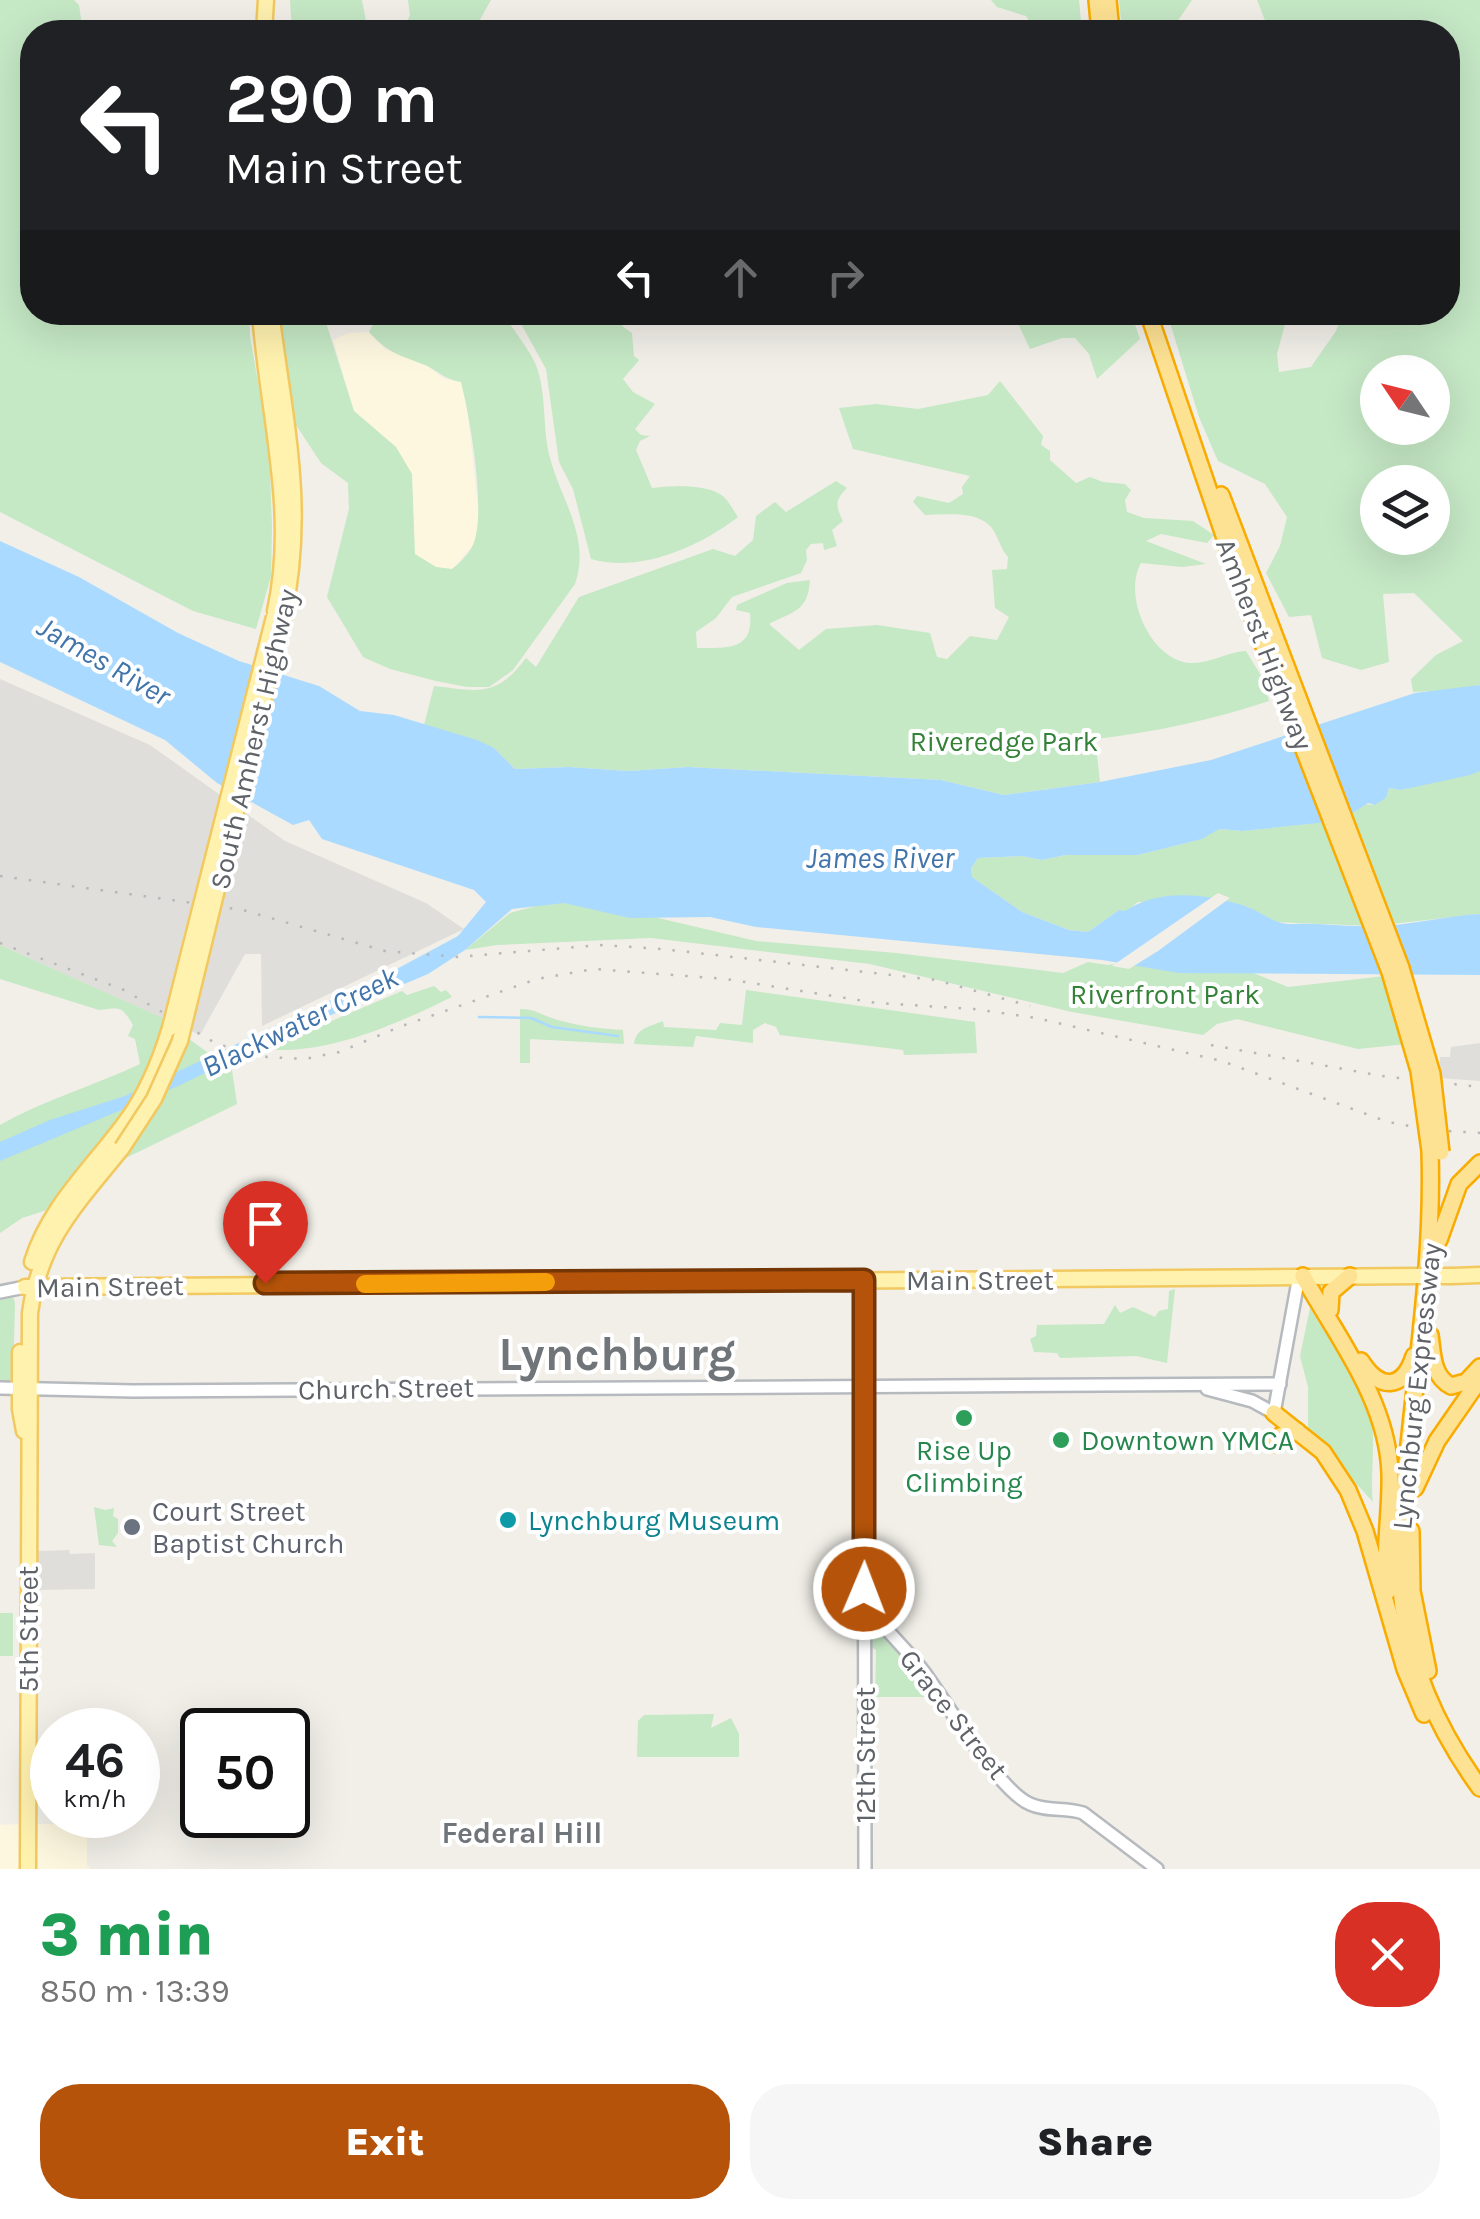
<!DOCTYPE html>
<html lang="en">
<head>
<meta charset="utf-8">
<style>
	:root { --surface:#fff; --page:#f6f6f6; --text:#202124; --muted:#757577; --accent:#b45309 }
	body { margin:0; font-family:Karla,sans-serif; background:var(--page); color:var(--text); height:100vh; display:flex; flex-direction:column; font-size:38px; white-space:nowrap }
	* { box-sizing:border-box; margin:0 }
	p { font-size:32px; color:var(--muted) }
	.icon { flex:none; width:55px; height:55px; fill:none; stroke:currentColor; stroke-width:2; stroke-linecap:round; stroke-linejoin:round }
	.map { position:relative; height:1869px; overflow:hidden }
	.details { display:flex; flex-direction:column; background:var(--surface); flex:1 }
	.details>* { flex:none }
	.hud { position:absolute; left:20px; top:20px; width:1440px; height:305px; border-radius:40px; box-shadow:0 10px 40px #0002; background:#202124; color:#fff; overflow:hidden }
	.needle { width:65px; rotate:305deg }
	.controls { position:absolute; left:1360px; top:355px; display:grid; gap:20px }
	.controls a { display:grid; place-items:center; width:90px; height:90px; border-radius:50%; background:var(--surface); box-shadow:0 10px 40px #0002; font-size:50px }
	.speed { position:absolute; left:30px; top:1708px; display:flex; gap:20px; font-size:50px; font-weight:700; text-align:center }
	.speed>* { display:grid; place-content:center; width:130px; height:130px; border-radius:50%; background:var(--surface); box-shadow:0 10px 40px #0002; line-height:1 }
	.speed small { font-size:25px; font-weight:400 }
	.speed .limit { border:5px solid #111; border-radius:15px; background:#fff; color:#111 }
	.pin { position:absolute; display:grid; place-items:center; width:85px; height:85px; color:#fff; margin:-102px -42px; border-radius:50% 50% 50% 0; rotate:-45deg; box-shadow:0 0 10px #0007 }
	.pin .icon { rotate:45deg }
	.me { position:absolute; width:110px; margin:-55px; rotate:1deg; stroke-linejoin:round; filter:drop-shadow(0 0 8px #0008) }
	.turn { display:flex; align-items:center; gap:35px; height:210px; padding:0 40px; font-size:45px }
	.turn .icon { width:130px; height:130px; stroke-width:2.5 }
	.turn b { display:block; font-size:70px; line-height:85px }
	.lanes { display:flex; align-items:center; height:95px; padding:0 40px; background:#0003; justify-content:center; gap:50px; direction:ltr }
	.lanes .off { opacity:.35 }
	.round { display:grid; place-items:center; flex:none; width:105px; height:105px; border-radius:40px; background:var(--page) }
	.overview { display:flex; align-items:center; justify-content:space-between; height:170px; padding:0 40px }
	h1 { font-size:60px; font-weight:800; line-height:75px; color:#1e9e55 }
	.primary-button { display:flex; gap:20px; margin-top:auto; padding:20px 40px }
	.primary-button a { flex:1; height:115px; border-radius:40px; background:var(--accent); color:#fff; font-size:40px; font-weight:800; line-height:115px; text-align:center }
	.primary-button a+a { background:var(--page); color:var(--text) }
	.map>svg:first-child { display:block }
	.commercial { fill:#fef7e0 }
	.industrial { fill:#e0deda }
	.green { fill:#c5e8c5; fill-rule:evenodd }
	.water { fill:#aadaff }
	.pier { fill:#f1efe8 }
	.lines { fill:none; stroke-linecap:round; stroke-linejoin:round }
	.stream { stroke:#aadaff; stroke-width:2.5 }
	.secondary-casing { stroke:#b6babf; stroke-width:16 }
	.primary-casing { stroke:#f2c960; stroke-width:19 }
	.motorway-casing { stroke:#f9ab00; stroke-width:20 }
	.secondary { stroke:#fff; stroke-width:11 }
	.primary { stroke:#fff2af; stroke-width:14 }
	.motorway { stroke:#fde293; stroke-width:15 }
	.rail { stroke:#b6b7b8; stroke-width:2.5; stroke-dasharray:2.5 12; stroke-linecap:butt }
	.primary-bridge-casing { stroke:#f2c960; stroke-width:19; stroke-linecap:butt }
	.motorway-bridge-casing { stroke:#f9ab00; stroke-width:20; stroke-linecap:butt }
	.primary-bridge { stroke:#fff2af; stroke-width:14 }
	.motorway-bridge { stroke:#fde293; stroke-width:15 }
	.route-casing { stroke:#753606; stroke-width:25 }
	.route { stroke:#b45309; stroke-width:18 }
	.slow { stroke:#f59e0b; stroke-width:18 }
	.leisure-dot { fill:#2e9e5b; stroke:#fff; stroke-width:4 }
	.culture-dot { fill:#0f9aa8; stroke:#fff; stroke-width:4 }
	.worship-dot { fill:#6b7280; stroke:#fff; stroke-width:4 }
	.labels { text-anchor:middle; stroke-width:8; stroke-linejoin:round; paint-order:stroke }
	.street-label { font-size:28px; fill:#5f6368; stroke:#fff }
	.park-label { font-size:28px; fill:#348238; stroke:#fff }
	.leisure-label { font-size:28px; fill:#27864d; stroke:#fff; text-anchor:start }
	.worship-label { font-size:28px; fill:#5b616d; stroke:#fff; text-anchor:start }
	.culture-label { font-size:28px; fill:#0d838f; stroke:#fff; text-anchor:start }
	.water-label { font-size:30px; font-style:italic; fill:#4174aa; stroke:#fff }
	.neighbourhood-label { font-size:30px; font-weight:bold; fill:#70757a; stroke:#fff }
	.town-label { font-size:48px; font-weight:bold; fill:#70757a; stroke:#fff }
</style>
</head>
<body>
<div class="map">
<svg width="1480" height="1869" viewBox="0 0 1480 1869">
	<rect width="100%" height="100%" fill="#f1efe8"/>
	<!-- commercial -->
	<g class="commercial">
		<path d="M 369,332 L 385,349 L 426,365 L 444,379 L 461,382 L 467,406 L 479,518 L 475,543 L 452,570 L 436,567 L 415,555 L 396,447 L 354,411 L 333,340 L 348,333 Z"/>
		<path d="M 20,1824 L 20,1869 L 0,1869 L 0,1825 Z"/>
		<path d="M 37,1824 L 87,1824 L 87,1866 L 91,1869 L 37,1869 Z"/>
	</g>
	<!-- industrial -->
	<g class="industrial">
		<path d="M 0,679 L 150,745 L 285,841 L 426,903 L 464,929 L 262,1026 L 261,954 L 245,954 L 200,1035 L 0,945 Z"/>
		<path d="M 1480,1043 L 1480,1081 L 1439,1078 L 1440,1057 L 1450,1057 L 1451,1047 Z"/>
		<path d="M 69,1550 L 70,1554 L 95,1553 L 95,1589 L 37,1590 L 37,1551 Z"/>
	</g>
	<!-- green -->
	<g class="green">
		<path d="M 0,0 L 74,0 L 79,5 L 83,32 L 32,32 L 32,312 L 249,313 L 250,336 L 269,446 L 272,526 L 271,576 L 256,629 L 193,611 L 0,512 Z"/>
		<path d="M 290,0 L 362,0 L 368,32 L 292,32 Z"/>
		<path d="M 408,0 L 491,0 L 473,32 L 402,32 L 410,15 Z"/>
		<path d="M 991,0 L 1079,0 L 1082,32 L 1037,32 L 1026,16 L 997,7 Z"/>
		<path d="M 1119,0 L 1192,0 L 1170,32 L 1122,32 Z"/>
		<path d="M 1257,0 L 1480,0 L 1480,685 L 1457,690 L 1413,692 L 1411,679 L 1436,655 L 1463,641 L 1414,593 L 1383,594 L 1389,662 L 1361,670 L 1322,658 L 1311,615 L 1289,617 L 1266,573 L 1280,546 L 1287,517 L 1265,484 L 1218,461 L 1199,417 L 1167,313 L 1288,313 L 1277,354 L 1279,372 L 1311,367 L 1336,331 L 1343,313 L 1448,312 L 1448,32 L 1278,32 L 1266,23 ZM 1378,372 L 1432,372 L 1432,428 L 1378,428 ZM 1378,482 L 1432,482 L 1432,538 L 1378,538 Z"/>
		<path d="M 280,313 L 323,313 L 354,411 L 396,447 L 412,474 L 415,554 L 436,567 L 452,569 C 462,561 472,551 475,539 C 485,505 470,418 461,382 C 442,378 440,372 425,365 C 399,355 388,353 369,332 L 379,313 L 503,313 C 513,330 528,347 536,365 C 547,394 542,428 550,458 C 561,500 591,538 575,584 L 513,670 L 489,687 L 467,687 L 436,681 L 390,669 L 363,657 L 327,597 L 349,509 L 348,483 L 321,463 L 296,425 Z"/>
		<path d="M 515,313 L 629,313 L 622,326 L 632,333 L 634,356 L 639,360 L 623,379 L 633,392 L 655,404 L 635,429 L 641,435 L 650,436 L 640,441 L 636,450 L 652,488 C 670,486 708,483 724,497 C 729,502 734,511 738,517 C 699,547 640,573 591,559 L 573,489 L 559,462 L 546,369 Z"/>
		<path d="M 1013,313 L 1131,313 L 1140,339 L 1097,379 L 1089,354 L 1075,338 L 1062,338 L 1030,349 Z"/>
		<path d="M 1000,381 L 1043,436 L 1041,445 L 1050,451 L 1050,460 L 1076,483 L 1090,477 L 1103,482 L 1125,484 L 1131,490 L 1125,500 L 1127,512 L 1144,518 L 1193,521 L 1214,535 L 1207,543 L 1161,534 L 1146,541 L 1206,564 L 1182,567 L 1141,563 C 1122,596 1151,661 1191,663 C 1209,664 1227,652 1246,651 L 1263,679 L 1269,701 C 1212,720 1155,732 1095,739 L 1100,782 L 1004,795 L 941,780 L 688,767 L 628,771 L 569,767 L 515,769 L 494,748 L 424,725 L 434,686 C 479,691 496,698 526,658 L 536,667 L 579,597 L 713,549 L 735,556 L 753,540 L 756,516 L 775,502 L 786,512 L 836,481 L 847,488 C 835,500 835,505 843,521 L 832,530 L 837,546 L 824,550 L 823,543 L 811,544 L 806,550 L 807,560 L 801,573 L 732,597 L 716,618 L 696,632 L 697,648 C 727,648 754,651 750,613 L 736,610 L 737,605 L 787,583 L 810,580 C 808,612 793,611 769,624 L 799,650 L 826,629 L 877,625 L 930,633 L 937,657 L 947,659 L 970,636 L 997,640 L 1009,617 L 995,608 L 992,570 L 1007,569 L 1008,557 C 1000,548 998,535 991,527 C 976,510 945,515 925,515 L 913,502 L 917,496 L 949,503 L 963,494 L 962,487 L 970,476 L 853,449 L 839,408 L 876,404 L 918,409 L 988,395 Z"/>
		<path d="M 1480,771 L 1480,914 L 1373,926 L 1273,922 L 1248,907 L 1229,903 L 1138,902 L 1125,912 L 1119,910 L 1088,932 L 1069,930 L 1022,912 L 972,877 L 971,868 L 978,858 L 1022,856 L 1042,860 L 1066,855 L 1138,855 L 1201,839 L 1218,829 L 1243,831 L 1331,821 L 1351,814 L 1364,804 L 1375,805 L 1386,798 L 1389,788 L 1401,790 Z"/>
		<path d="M 569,897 L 756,941 L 896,953 L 1063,973 L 1088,962 L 1107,965 L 1166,959 L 1228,963 L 1288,987 L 1385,976 L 1406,1044 L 1358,1049 L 1237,1019 L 1217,1024 L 1203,1035 L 1072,1012 L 870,964 L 651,938 L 497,945 L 465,950 L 510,913 Z"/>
		<path d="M 0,945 L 165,1019 L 162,1030 L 189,1039 L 232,1070 L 237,1104 L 64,1188 L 47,1210 L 22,1218 L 0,1233 L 0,1125 C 44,1100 93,1086 140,1064 L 135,1039 L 128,1036 L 133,1025 C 122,1007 122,1007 99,1010 L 0,979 Z"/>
		<path d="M 434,986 L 441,992 L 446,990 L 452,997 C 396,1024 335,1052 273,1050 L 273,1046 L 402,991 L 407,995 Z"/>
		<path d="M 746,990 L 975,1022 L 977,1053 L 904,1055 L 903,1050 L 780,1035 L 776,1027 L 765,1023 L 753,1030 L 753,1043 L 696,1036 L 693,1047 L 634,1044 C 636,1028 649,1027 663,1021 L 664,1027 L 716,1030 L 720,1023 L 742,1025 Z"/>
		<path d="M 520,1009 C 536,1009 543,1016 558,1020 C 579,1026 601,1029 623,1030 L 624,1044 L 530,1039 L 530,1063 L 520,1063 Z"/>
		<path d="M 1175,1289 L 1167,1363 L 1136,1356 L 1060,1358 L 1057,1353 L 1034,1352 L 1030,1339 L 1036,1336 L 1037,1325 L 1104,1324 L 1115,1305 L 1120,1313 L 1133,1307 L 1155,1317 L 1159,1311 L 1168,1309 L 1169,1291 Z"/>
		<path d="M 12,1294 L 15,1303 L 13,1377 L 6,1385 L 0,1384 L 0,1297 Z"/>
		<path d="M 1310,1308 C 1331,1343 1360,1381 1371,1421 C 1376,1439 1370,1478 1373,1502 L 1308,1431 L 1308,1387 L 1300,1356 Z"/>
		<path d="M 94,1507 L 105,1510 L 114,1508 L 113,1516 L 118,1519 L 118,1533 L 112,1541 L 117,1547 L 99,1545 Z"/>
		<rect x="0" y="1613" width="13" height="43"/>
		<path d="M 876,1627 L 932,1689 L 929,1697 L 875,1697 L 876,1650 L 872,1647 L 873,1629 Z"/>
		<path d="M 714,1714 L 711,1728 L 731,1718 L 739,1734 L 739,1757 L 637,1757 L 638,1721 L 644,1715 Z"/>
	</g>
	<!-- water -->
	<path class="water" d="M 0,541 L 79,577 L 178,633 L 239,661 L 319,686 L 360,711 L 394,715 L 477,740 L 494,748 L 515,769 L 569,767 L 628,771 L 688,767 L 941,780 L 1004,795 L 1100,782 L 1211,760 L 1415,693 L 1480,685 L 1480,771 L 1470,775 L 1401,790 L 1389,788 L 1386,798 L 1375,805 L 1368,803 L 1351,814 L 1327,822 L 1243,831 L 1219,829 L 1202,839 L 1138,855 L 1066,855 L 1042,860 L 1022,856 L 978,858 L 971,868 L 972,877 L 1022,912 L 1069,930 L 1088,932 L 1119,910 L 1125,911 C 1160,888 1207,894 1245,906 C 1263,912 1273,925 1294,924 C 1320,923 1346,927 1372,926 C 1408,926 1444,916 1480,914 L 1480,975 L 1179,973 L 1102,960 L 756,927 L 710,917 L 630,918 L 564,903 L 512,909 L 465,950 L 428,974 L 279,1037 L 176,1087 L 0,1161 L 0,1142 L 50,1120 L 125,1096 L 393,971 L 458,936 L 486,902 L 474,890 L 322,839 L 309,820 L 293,825 L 217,783 L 165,740 L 0,662 Z"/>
	<!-- pier -->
	<path class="pier" d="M 1218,893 L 1230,898 L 1158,951 L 1129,969 L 1112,966 Z"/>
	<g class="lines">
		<!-- stream -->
		<path class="stream" d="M 479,1017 L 531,1018 L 552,1027 L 618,1036"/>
		<!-- secondary casing -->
		<g class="secondary-casing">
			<g id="secondary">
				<path d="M 864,1280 L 865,1869"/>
				<path d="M 0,1292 L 25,1287"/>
				<path d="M 0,1388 L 133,1391 L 1280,1384"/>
				<path d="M 1207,1389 L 1252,1401 L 1274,1413 L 1299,1276"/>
				<path d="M 864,1600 C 881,1627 905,1647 924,1672 C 947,1703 998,1790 1030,1804 C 1047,1812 1066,1807 1083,1813 L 1157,1869"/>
			</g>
		</g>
		<!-- primary casing -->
		<g class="primary-casing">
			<g id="primary">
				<path d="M 264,32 L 266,0"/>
				<path d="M 260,312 C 267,413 297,511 275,611"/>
				<path d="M 271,312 C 285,422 307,508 283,619"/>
				<path d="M 32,1262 C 49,1206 93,1167 127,1120 C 147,1093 160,1061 170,1028"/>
				<path d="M 1452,1276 L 1480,1275"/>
				<path d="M 25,1287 L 1418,1276"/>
				<path d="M 20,1352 L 20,1409 L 24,1431"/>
				<path d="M 28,1869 L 30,1313 C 40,1239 78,1203 122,1148"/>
			</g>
		</g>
		<!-- motorway casing -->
		<g class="motorway-casing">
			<g id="motorway">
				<path d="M 1097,0 L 1100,32"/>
				<path d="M 1108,0 L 1111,32"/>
				<path d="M 1148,312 L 1246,600 L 1390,972"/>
				<path d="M 1221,495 L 1401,968"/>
				<path d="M 1430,1151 C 1433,1243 1421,1333 1411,1425 C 1405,1485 1395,1547 1403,1607 C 1412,1674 1441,1734 1480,1788"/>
				<path d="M 1439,1240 L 1459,1184 L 1480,1163"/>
				<path d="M 1303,1276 C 1337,1337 1388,1401 1390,1474 C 1391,1513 1383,1551 1388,1591"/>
				<path d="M 1330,1310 L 1331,1292 L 1350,1276"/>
				<path d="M 1430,1335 C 1433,1355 1432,1376 1451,1386 L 1466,1382 L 1480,1367"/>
				<path d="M 1361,1361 C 1380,1391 1403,1390 1414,1356"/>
				<path d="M 1274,1413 L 1323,1452 L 1348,1490 L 1365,1531 L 1405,1669 L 1424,1714"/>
				<path d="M 1271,1444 L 1280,1436 L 1297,1431"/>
				<path d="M 1415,1488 L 1437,1441 L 1480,1379"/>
				<path d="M 1411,1531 L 1412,1591 L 1428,1671"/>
			</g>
		</g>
		<!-- secondary -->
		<use href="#secondary" class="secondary"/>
		<!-- primary -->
		<use href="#primary" class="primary"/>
		<!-- motorway -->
		<use href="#motorway" class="motorway"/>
		<!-- rail -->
		<g class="rail">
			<path d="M 0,876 L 243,910 L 385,951 L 458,957 L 600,945 L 662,949 L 936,980 L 1030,1006"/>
			<path d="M 0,943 L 124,990 L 217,1044 L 267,1057 L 305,1059 L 339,1052 L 402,1026 L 537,979 L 594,969 L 726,979 L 877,1003 L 974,1009 L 1036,1018 L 1222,1061 L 1388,1122 L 1432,1130 L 1480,1133"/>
			<path d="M 1211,1045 L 1382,1076 L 1480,1087"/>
		</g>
		<!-- primary-bridge casing -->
		<g class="primary-bridge-casing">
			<g id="primary-bridge">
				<path d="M 170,1028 L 274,617"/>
				<path d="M 122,1148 L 154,1099 L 180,1041 L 283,619"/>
				<path d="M 1418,1276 L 1452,1276"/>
			</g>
		</g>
		<!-- motorway-bridge casing -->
		<g class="motorway-bridge-casing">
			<g id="motorway-bridge">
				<path d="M 1401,968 L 1432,1074 L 1441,1152"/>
				<path d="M 1390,972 L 1419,1071 L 1430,1151"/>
			</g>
		</g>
		<!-- primary-bridge -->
		<use href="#primary-bridge" class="primary-bridge"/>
		<!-- motorway-bridge -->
		<use href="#motorway-bridge" class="motorway-bridge"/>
	</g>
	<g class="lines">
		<!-- route casing -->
		<g class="route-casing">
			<path id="route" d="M 265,1283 L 864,1280 L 864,1589"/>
		</g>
		<!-- route -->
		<use href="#route" class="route"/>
		<!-- slow -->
		<path class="slow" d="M 365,1284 L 546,1282"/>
	</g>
	<!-- markers -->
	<g class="leisure-dot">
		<circle cx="964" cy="1418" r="10"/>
		<circle cx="1061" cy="1440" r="10"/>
	</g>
	<circle class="culture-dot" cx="508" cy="1520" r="10"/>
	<circle class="worship-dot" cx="132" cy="1527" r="10"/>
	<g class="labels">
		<!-- street labels -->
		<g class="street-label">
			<text transform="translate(1265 644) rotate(69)" y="10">Amherst Highway</text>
			<text transform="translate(253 739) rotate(-77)" y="10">South Amherst Highway</text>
			<text x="980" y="1290">Main Street</text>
			<text transform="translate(110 1286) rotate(-1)" y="10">Main Street</text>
			<text transform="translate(1416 1386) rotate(-84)" y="10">Lynchburg Expressway</text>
			<text transform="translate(386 1388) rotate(-1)" y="10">Church Street</text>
			<text transform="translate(28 1629) rotate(-90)" y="10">5th Street</text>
			<text transform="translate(954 1714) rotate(52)" y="10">Grace Street</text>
			<text transform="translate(865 1755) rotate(-90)" y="10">12th Street</text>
		</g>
		<!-- park labels -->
		<g class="park-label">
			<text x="1004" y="751">Riveredge Park</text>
			<text x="1165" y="1004">Riverfront Park</text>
		</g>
		<!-- leisure labels -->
		<g class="leisure-label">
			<text x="1081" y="1450">Downtown YMCA</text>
			<text x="964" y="1460" text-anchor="middle">Rise Up<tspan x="964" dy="32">Climbing</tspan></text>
		</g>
		<!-- worship labels -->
		<g class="worship-label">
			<text x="152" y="1521">Court Street<tspan x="152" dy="32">Baptist Church</tspan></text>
		</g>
		<!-- culture labels -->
		<g class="culture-label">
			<text x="528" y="1530">Lynchburg Museum</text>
		</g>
		<!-- water labels -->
		<g class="water-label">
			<text transform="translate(104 661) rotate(30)" y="10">James River</text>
			<text x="880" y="868">James River</text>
			<text transform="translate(300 1022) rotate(-26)" y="10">Blackwater Creek</text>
		</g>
		<!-- neighbourhood labels -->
		<g class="neighbourhood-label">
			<text x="522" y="1843">Federal Hill</text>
		</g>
		<!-- town labels -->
		<g class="town-label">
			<text x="617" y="1370">Lynchburg</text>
		</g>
	</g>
</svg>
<div class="controls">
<a><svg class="needle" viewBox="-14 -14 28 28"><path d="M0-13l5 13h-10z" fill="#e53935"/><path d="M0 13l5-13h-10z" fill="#757577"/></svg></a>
<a><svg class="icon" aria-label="layers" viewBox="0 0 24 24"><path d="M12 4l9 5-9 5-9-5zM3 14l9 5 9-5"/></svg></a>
</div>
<div class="speed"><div>46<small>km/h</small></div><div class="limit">50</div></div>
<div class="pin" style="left:265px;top:1283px;background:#d93025"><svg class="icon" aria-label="arrive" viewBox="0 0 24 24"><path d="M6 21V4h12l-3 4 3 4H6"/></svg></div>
<svg class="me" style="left:864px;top:1589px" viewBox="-20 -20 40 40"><circle r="17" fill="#b45309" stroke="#fff" stroke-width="3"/><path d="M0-11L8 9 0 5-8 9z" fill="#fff"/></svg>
<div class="hud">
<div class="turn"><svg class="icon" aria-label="left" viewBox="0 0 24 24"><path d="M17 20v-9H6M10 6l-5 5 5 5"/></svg><div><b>290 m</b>Main Street</div></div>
<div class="lanes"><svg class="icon" aria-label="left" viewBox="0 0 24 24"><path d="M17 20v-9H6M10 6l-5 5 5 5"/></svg><svg class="icon off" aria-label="ahead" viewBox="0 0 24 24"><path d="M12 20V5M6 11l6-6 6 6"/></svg><svg class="icon off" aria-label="right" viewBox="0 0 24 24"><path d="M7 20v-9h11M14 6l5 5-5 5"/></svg></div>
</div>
</div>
<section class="details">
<div class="overview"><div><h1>3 min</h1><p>850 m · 13:39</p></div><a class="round" style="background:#d93025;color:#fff"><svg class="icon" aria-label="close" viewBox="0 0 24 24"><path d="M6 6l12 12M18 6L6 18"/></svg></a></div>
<div class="primary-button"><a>Exit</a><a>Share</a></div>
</section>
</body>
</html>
